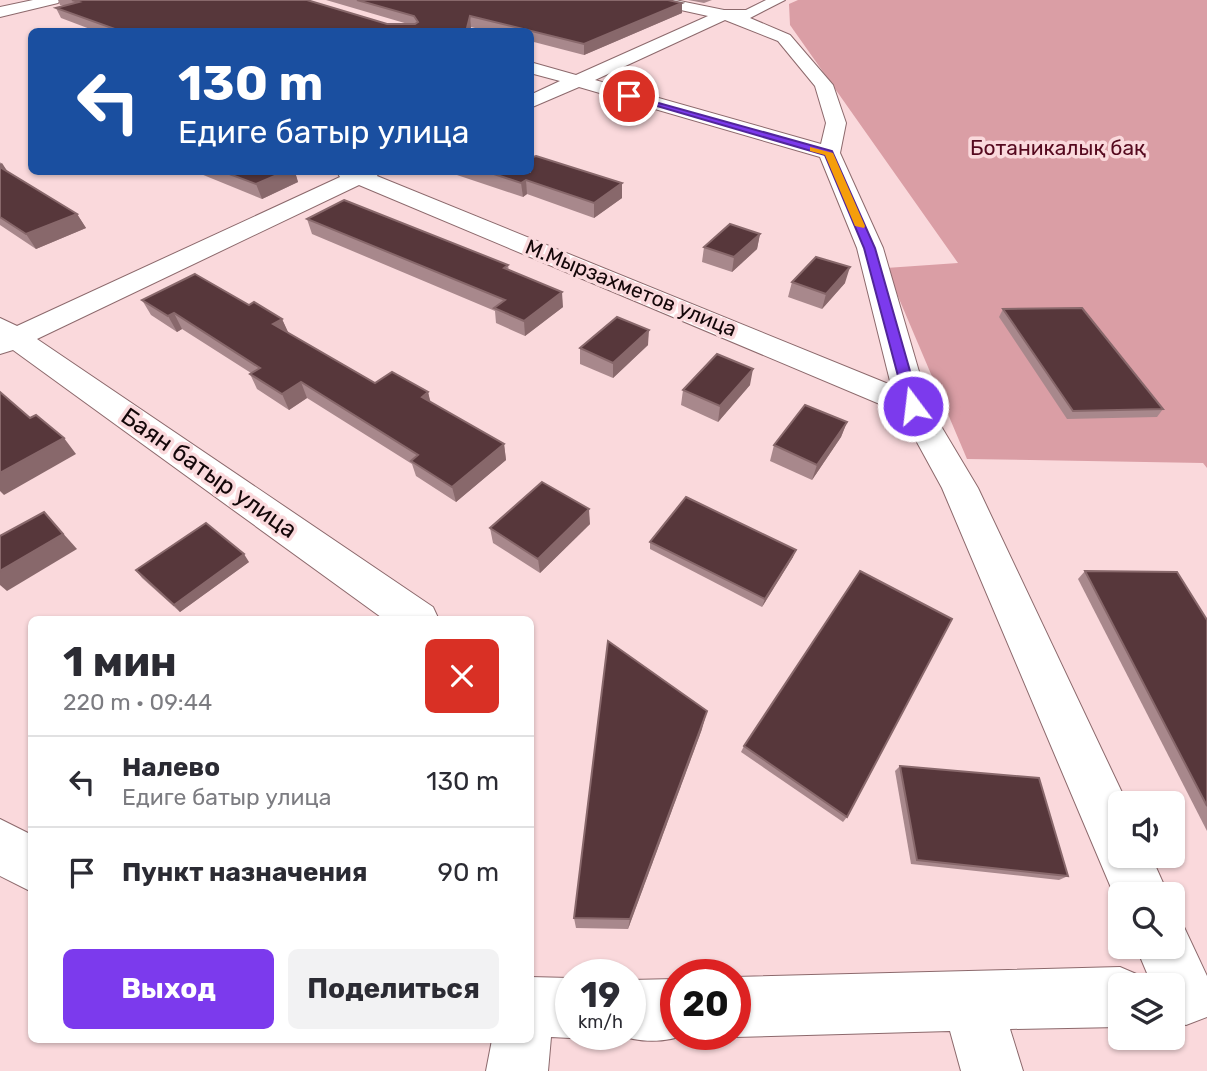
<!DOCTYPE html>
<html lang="ru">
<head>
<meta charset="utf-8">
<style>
	:root { --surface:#fff; --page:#f2f2f3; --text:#2b2b33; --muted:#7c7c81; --line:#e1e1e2; --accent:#7c3aed }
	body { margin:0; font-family:Rubik,sans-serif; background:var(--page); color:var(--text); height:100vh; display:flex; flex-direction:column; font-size:26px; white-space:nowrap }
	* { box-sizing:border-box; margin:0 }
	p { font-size:23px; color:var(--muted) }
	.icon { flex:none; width:38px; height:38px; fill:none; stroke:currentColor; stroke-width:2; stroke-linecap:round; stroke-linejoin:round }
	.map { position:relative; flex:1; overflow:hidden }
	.details { position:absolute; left:28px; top:616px; width:506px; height:427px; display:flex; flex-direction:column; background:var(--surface); border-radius:10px; box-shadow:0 2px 5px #0004 }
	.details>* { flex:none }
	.top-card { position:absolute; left:28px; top:28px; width:506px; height:147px; border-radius:10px; box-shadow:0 2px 5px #0004; background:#1a4fa0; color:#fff; overflow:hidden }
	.tools { position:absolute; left:1108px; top:791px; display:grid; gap:14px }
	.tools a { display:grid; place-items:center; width:77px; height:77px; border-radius:10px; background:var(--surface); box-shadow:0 2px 5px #0004; font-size:35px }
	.speed { position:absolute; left:555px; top:959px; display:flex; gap:14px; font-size:35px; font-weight:700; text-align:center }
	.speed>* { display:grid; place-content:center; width:91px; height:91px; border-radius:50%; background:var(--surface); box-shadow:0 2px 5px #0004; line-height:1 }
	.speed small { font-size:18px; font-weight:400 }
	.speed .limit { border:10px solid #d22; background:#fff; color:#111 }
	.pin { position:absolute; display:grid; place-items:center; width:60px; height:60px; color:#fff; margin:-30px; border:4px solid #fff; border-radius:50%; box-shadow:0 2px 7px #0007 }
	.me { position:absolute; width:77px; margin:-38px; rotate:345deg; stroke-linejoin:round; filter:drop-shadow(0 0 5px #0008) }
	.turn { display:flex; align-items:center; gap:24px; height:147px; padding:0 35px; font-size:32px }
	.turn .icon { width:91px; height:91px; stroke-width:2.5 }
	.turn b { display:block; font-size:49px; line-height:60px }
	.round { display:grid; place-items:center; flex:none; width:74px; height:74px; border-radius:10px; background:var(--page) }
	.summary { display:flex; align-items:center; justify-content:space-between; height:119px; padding:0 35px }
	h1 { font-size:42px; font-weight:700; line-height:52px }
	.button { display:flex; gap:14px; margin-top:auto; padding:14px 35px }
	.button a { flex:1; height:80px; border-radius:10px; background:var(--accent); color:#fff; font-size:28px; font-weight:700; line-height:80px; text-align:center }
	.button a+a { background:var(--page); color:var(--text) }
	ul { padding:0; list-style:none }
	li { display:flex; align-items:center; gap:21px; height:91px; padding:0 35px; border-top:2px solid var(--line) }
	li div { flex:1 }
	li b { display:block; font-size:26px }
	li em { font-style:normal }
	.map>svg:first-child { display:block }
	.green { fill:#da9ea5 }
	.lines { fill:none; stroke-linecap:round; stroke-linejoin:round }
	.minor-casing { stroke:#8c696c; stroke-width:2 }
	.minor { fill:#fff; fill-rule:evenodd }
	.wall { fill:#a8888c }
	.shaded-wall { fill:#88686b }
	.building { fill:#57373b; stroke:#88686b; stroke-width:2 }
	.route { fill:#7c3aed; stroke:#51269a; stroke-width:2 }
	.slow { fill:#f59e0b }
	.labels { text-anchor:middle; stroke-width:7; stroke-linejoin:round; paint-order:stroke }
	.far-park-label { font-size:21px; fill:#55091e; stroke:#fad9dc }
	.far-street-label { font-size:21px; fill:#140709; stroke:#fad9dc }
	.street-label { font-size:24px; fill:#140709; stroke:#fad9dc }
</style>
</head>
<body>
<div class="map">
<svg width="1207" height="1071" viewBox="0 0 1207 1071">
	<rect width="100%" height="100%" fill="#fad9dc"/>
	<!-- green -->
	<path class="green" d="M 798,0 L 1207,0 L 1207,468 L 1203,463 L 967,459 L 886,268 L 958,263 L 790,25 L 789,4 Z"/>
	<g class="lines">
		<!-- minor casing -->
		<g class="minor-casing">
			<g id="minor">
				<path d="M 33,0 L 60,0 L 58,3 L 0,17 L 0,7 Z"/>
				<path d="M 647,0 L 675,0 L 724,10 L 746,10 L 766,0 L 785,0 L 750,18 L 790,35 L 833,85 L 846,123 L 840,153 L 883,248 L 929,406 L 978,488 L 1127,803 L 1120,803 L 1120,856 L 1151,856 L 1168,894 L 1120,894 L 1120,909 L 942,488 L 901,413 L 359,185 L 37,339 L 433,607 L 439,620 L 385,620 L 13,350 L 0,354 L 0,318 L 17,326 L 340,177 L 337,172 L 379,172 L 377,176 L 891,385 L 857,248 L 820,157 L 579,87 L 530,108 L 530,95 L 560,81 L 530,73 L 530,62 L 576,75 L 708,16 L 649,3 ZM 725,20 L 778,41 L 815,86 L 826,123 L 821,144 L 595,80 Z"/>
				<path d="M 0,819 L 32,835 L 32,892 L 0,876 Z"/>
				<path d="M 1172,922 L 1184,927 L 1207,976 L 1207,1017 L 1186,1025 L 1172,1020 L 1172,985 L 1152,985 L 1136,947 L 1172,947 Z"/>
				<path d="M 1120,967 L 1141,976 L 1145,985 L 1120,985 L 1120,1027 L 1010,1029 L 1023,1071 L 961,1071 L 950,1031 L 735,1037 L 729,1034 L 735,1034 L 735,977 Z"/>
				<path d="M 530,977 L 570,978 L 570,1034 L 578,1034 L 570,1038 L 551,1037 L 548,1071 L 486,1071 L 492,1040 L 530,1040 Z"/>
				<path d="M 676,979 L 676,1034 L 687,1034 C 667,1043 637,1043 617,1034 L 630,1034 L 630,980 Z"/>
			</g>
		</g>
		<!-- minor -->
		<use href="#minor" class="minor"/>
	</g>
	<!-- wall -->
	<g class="wall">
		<path d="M 58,0 L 307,0 L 387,24 L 408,24 L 326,0 L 668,0 L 682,13 L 584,55 L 530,41 L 530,32 L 491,32 L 471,27 L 470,32 L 98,32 L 61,18 L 56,8 L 65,6 L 60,5 Z"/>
		<path d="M 688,0 L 712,0 L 704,3 Z"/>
		<path d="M 0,162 L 8,172 L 77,214 L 86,228 L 36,249 L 0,225 Z"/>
		<path d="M 196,172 L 295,172 L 298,182 L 262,199 Z"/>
		<path d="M 448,172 L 530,172 L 622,183 L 622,198 L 594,218 L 527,194 L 523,197 Z"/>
		<path d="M 307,219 L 508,265 L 509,271 L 563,307 L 525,336 L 496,323 L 495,311 L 312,234 Z"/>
		<path d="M 760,234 L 757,249 L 732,272 L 702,262 L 704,247 Z"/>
		<path d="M 792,282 L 845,283 L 822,309 L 788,297 Z"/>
		<path d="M 142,300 L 249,305 L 282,319 L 288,333 L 375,383 L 428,392 L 430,402 L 504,444 L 506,460 L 456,502 L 416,476 L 412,464 L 307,398 L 289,410 L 257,389 L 250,374 L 251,373 L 182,329 L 177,332 L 151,315 Z"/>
		<path d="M 1003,309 L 1163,409 L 1157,417 L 1067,419 L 999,317 Z"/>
		<path d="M 648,345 L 613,378 L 580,364 L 580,348 Z"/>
		<path d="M 750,385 L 718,422 L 681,405 L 683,390 Z"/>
		<path d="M 847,422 L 841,437 L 812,480 L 770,461 L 774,445 Z"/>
		<path d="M 590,524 L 540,573 L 493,543 L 490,528 Z"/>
		<path d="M 650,542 L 793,557 L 762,607 L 650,549 Z"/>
		<path d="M 249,562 L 180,612 L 142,578 L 136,570 Z"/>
		<path d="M 1085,571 L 1207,620 L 1207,831 L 1078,579 Z"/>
		<path d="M 702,729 L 628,929 L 576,928 L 574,918 Z"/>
		<path d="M 744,746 L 847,817 L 843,822 L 741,752 Z"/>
		<path d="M 900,766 L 1068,876 L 1059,880 L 911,864 L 895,771 Z"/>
	</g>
	<!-- shaded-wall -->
	<g class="shaded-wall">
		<path d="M 682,3 L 682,13 L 584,55 L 584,44 Z"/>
		<path d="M 470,16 L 471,27 L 470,32 L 466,32 Z"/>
		<path d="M 2,163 L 11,177 L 0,170 L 0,164 Z"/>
		<path d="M 284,172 L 295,172 L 298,182 L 262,199 L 256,184 Z"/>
		<path d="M 526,180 L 527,194 L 523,197 L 521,183 Z"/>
		<path d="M 622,183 L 622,198 L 594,218 L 594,203 Z"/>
		<path d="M 77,214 L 86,228 L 36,249 L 26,234 Z"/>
		<path d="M 760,234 L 757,249 L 732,272 L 734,257 Z"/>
		<path d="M 850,267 L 845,283 L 822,309 L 826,294 Z"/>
		<path d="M 562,292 L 563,307 L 525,336 L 524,321 Z"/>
		<path d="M 174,313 L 182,329 L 177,332 L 168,316 Z"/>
		<path d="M 282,319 L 289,334 L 273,324 Z"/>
		<path d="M 649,330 L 648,345 L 613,378 L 613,363 Z"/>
		<path d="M 753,369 L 750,385 L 718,422 L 720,406 Z"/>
		<path d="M 301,382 L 307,398 L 289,410 L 282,394 Z"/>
		<path d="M 428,392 L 432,408 L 422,397 Z"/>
		<path d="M 847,422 L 841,437 L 812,480 L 817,465 Z"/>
		<path d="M 64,438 L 76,454 L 4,495 L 0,491 L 0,473 Z"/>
		<path d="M 504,444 L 506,460 L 456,502 L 452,487 Z"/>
		<path d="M 589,509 L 590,524 L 540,573 L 538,559 Z"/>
		<path d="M 44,512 L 77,549 L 7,591 L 0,585 L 0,571 Z"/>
		<path d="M 796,550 L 793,557 L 762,607 L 765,599 Z"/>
		<path d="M 244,554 L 249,562 L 180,612 L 174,605 Z"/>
		<path d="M 707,711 L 702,729 L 628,929 L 630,919 Z"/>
	</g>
	<!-- building -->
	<g class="building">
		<path d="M 72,0 L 307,0 L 387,24 L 415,24 L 418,22 L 414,16 L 357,0 L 668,0 L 682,3 L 584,44 L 470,16 L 466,32 L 123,32 L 56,8 L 79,2 Z"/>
		<path d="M 536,156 L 622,183 L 594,203 L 526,180 L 521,183 L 488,172 L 530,172 L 530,158 Z"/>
		<path d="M 0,167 L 77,214 L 26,234 L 0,217 Z"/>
		<path d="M 224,172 L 284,172 L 256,184 Z"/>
		<path d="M 344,200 L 508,265 L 504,268 L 562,292 L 524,321 L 494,308 L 505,300 L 307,219 Z"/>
		<path d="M 730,224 L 760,234 L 734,257 L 704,247 Z"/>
		<path d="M 816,257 L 850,267 L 826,294 L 792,282 Z"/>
		<path d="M 195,274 L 249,305 L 254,302 L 282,319 L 273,324 L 375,383 L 392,372 L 428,392 L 422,397 L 504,444 L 452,487 L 411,461 L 418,455 L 301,382 L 282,394 L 250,374 L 260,368 L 174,313 L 168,316 L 142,300 Z"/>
		<path d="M 1082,308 L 1163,409 L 1073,411 L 1003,309 Z"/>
		<path d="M 617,317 L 649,330 L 613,363 L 580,348 Z"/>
		<path d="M 717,354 L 753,369 L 720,406 L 683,390 Z"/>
		<path d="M 0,392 L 30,418 L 36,415 L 64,438 L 0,473 Z"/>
		<path d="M 805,405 L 847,422 L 817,465 L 774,445 Z"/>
		<path d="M 542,482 L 589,509 L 538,559 L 490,528 Z"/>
		<path d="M 686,497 L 796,550 L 765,599 L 650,542 Z"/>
		<path d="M 44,512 L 63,534 L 0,571 L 0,536 Z"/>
		<path d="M 206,523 L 244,554 L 174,605 L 136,570 Z"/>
		<path d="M 860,571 L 952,619 L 847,817 L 744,746 Z"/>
		<path d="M 1085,571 L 1177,572 L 1207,620 L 1207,806 Z"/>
		<path d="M 608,641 L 707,711 L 630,919 L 574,918 Z"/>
		<path d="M 900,766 L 1039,778 L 1068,876 L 917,860 Z"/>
	</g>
	<!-- route -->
	<path class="route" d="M 626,94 L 832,151 L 875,248 L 920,406 L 918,409 L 908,409 L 906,406 L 864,248 L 825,155 L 626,97 Z"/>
	<!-- slow -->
	<path class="slow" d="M 810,147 L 833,153 L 865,226 L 864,228 L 855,226 L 825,155 L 810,151 Z"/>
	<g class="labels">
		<!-- far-park labels -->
		<g class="far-park-label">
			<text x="1058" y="155">Ботаникалық бақ</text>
		</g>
		<!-- far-street labels -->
		<g class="far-street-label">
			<text transform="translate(631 288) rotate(22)" y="7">М.Мырзахметов улица</text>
		</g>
		<!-- street labels -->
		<g class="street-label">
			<text transform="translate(209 473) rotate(35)" y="8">Баян батыр улица</text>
		</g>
	</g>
</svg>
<div class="tools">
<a><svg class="icon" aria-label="sound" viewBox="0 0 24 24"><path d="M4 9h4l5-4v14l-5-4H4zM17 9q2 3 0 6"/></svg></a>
<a><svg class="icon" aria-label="search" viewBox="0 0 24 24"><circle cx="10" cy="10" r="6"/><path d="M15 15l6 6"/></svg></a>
<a><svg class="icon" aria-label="layers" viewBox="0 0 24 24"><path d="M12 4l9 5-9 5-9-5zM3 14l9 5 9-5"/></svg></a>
</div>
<div class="speed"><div>19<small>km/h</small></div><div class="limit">20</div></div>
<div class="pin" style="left:629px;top:96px;background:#d93025"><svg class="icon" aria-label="arrive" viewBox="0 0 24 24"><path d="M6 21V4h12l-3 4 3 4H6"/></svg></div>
<svg class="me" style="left:913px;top:406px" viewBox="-20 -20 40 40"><circle r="17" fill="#7c3aed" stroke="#fff" stroke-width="3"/><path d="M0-11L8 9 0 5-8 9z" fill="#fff"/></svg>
<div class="top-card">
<div class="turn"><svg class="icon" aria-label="left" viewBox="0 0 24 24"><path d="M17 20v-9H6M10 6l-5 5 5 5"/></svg><div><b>130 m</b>Едиге батыр улица</div></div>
</div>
<section class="details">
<div class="summary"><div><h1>1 мин</h1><p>220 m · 09:44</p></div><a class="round" style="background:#d93025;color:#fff"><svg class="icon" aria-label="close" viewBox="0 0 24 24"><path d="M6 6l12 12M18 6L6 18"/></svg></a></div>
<ul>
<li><svg class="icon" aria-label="left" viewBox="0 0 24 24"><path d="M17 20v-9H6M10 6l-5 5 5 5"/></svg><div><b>Налево</b><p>Едиге батыр улица</p></div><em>130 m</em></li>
<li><svg class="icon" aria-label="arrive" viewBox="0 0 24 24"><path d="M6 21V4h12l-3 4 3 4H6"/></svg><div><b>Пункт назначения</b></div><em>90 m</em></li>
</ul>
<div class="button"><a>Выход</a><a>Поделиться</a></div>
</section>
</div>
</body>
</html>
